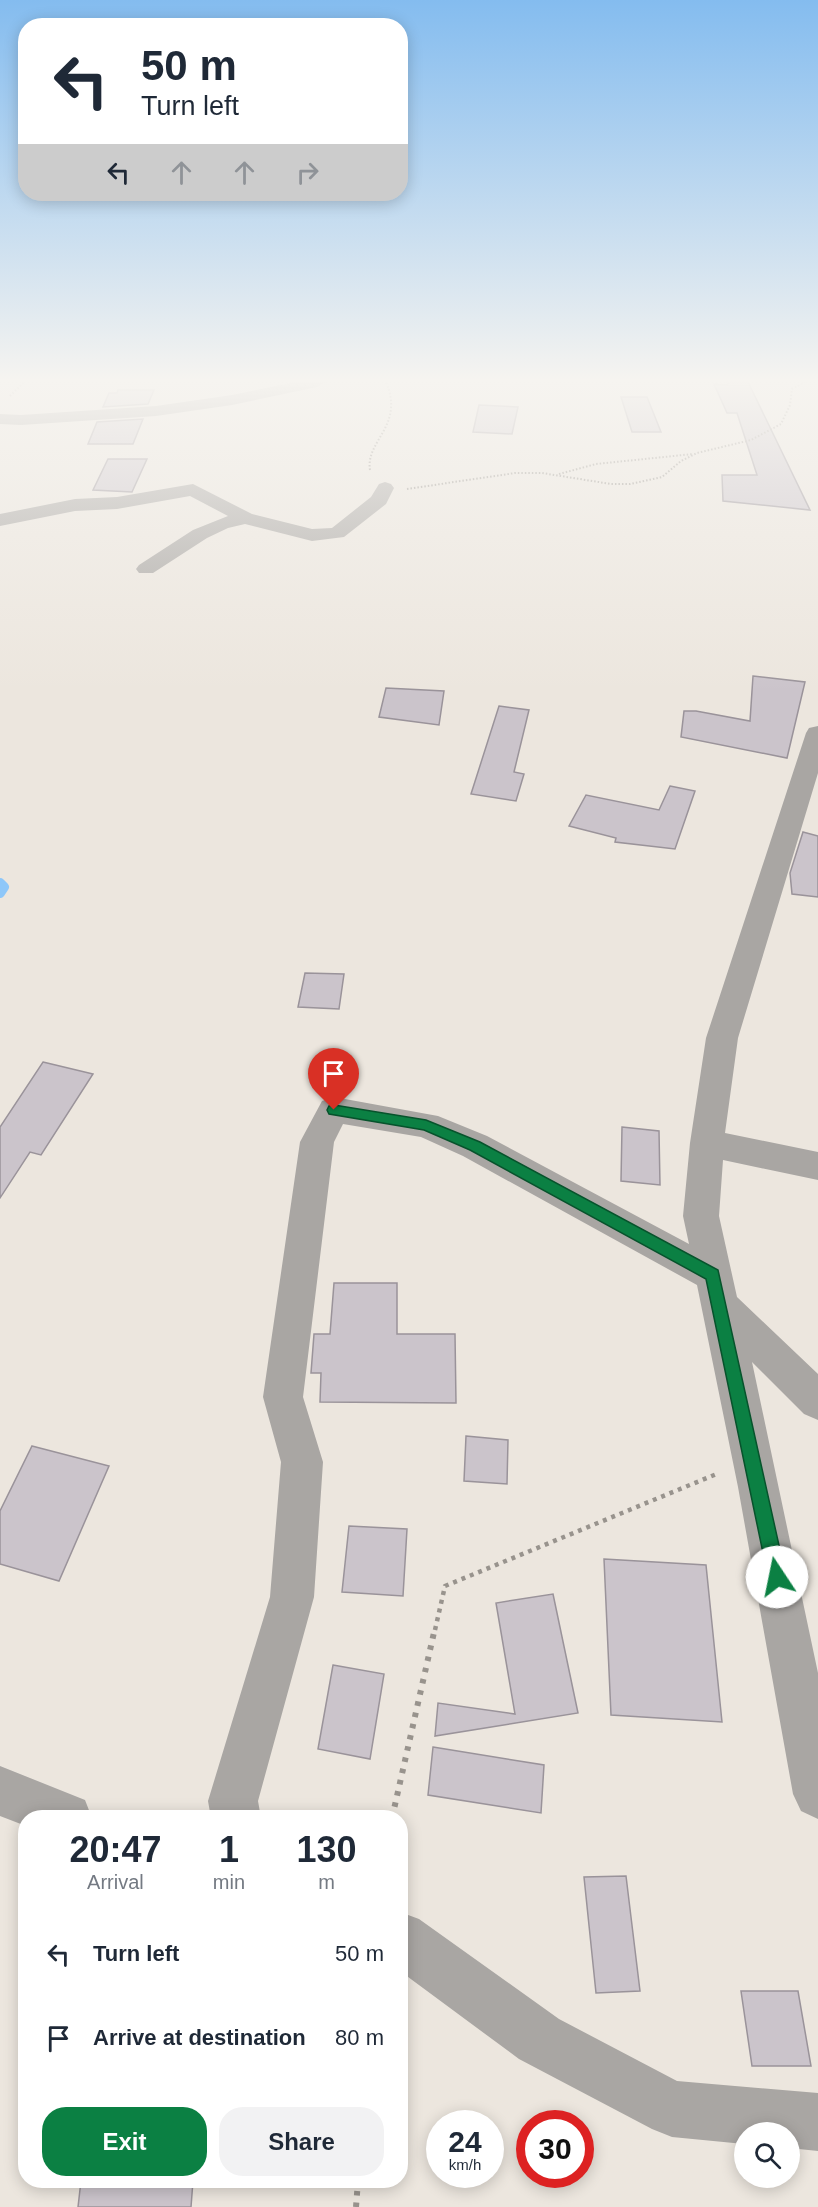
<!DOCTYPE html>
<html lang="en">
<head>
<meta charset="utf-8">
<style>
	:root { --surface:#fff; --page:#f2f2f3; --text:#1f2937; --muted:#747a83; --accent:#0b8043 }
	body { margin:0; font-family:Arial,sans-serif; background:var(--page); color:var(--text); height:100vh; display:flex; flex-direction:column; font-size:22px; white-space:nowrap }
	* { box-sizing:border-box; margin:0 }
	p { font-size:20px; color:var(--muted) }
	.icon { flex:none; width:33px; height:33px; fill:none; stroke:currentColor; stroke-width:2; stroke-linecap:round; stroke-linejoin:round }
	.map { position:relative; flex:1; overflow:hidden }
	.panel { position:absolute; left:18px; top:1810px; width:390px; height:378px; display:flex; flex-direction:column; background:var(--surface); border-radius:24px; box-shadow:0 3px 15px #0003 }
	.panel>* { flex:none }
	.banner { position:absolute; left:18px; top:18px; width:390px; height:183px; border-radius:24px; box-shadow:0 3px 15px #0003; background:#fff; color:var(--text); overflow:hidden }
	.buttons { position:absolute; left:734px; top:2122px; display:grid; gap:12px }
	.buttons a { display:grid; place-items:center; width:66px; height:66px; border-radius:50%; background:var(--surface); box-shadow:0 3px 15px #0003; font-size:30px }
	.speed { position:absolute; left:426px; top:2110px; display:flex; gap:12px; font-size:30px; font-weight:700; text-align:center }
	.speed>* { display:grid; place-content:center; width:78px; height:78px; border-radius:50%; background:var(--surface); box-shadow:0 3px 15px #0003; line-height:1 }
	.speed small { font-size:15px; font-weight:400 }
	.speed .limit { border:9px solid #d22; background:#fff; color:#111 }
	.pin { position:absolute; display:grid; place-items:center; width:51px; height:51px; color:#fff; margin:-62px -26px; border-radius:50% 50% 50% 0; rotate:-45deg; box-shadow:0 0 6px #0007 }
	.pin .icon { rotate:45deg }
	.me { position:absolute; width:66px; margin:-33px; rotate:349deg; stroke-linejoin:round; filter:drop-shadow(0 0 4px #0008) }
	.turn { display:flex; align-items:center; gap:21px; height:126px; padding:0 24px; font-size:27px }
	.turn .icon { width:78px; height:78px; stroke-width:2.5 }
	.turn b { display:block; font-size:42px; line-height:51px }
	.lanes { display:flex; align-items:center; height:57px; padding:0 24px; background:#0003; justify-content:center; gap:30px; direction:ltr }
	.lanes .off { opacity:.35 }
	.eta { display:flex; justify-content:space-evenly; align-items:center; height:102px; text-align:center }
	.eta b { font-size:36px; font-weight:700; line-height:42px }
	.action { display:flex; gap:12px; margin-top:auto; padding:12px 24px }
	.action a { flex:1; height:69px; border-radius:24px; background:var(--accent); color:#fff; font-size:24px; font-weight:700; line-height:69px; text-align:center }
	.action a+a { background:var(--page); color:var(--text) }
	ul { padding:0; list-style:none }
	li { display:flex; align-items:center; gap:18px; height:84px; padding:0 24px }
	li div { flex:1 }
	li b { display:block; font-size:22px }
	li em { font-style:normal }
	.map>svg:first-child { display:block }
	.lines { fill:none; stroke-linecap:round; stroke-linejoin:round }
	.stream { stroke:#8ec7f9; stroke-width:10 }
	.building { fill:#cbc4cb; stroke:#9a939a; stroke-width:1.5 }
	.path-far2 { stroke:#98938d; stroke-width:2; stroke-dasharray:1.5 2; stroke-linecap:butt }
	.path-far1 { stroke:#98938d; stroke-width:4.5; stroke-dasharray:4 5; stroke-linecap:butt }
	.path { stroke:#98938d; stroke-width:6; stroke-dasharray:4.5 7; stroke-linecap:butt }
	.street { fill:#a9a6a3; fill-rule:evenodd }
	.route { fill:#0b8043; stroke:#07532c; stroke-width:1.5 }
</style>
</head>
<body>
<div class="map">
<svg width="818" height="2207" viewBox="0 0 818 2207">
	<rect width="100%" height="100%" fill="#ece6de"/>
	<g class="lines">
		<!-- stream -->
		<path class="stream" d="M 0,883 L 4,887 L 0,893"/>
	</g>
	<!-- building -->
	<g class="building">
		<path d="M 727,382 L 748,382 L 810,510 L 723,501 L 722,475 L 757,475 L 737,413 L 727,413 L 714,384 L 728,385 Z"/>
		<path d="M 118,390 L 154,390 L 148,404 L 103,407 L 109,393 L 117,393 Z"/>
		<path d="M 621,397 L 647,397 L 661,432 L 632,432 Z"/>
		<path d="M 479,405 L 518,407 L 512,434 L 473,432 Z"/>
		<path d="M 143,419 L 133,444 L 88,444 L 97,422 Z"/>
		<path d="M 108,459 L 147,459 L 132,492 L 93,490 Z"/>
		<path d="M 753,676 L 805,682 L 787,758 L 681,737 L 684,711 L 696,711 L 750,721 Z"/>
		<path d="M 386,688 L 444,691 L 439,725 L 379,717 Z"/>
		<path d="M 499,706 L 529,710 L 514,772 L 524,774 L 516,801 L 471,794 Z"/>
		<path d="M 670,786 L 695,791 L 675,849 L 615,842 L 616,838 L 569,826 L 586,795 L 659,810 Z"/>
		<path d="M 803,832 L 818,836 L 818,897 L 792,894 L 790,873 Z"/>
		<path d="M 305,973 L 344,974 L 339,1009 L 298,1007 Z"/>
		<path d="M 43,1062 L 93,1074 L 41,1155 L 30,1152 L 0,1198 L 0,1127 Z"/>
		<path d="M 622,1127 L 659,1131 L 660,1185 L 621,1181 Z"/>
		<path d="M 334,1283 L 397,1283 L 397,1334 L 455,1334 L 456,1403 L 320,1402 L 321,1373 L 311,1373 L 314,1334 L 330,1334 Z"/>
		<path d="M 466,1436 L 508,1440 L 507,1484 L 464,1481 Z"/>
		<path d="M 32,1446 L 109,1466 L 59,1581 L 0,1564 L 0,1511 Z"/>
		<path d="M 349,1526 L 407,1529 L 403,1596 L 342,1592 Z"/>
		<path d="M 604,1559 L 706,1565 L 722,1722 L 611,1715 Z"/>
		<path d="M 553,1594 L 578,1713 L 435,1736 L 438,1703 L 515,1714 L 496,1603 Z"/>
		<path d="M 333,1665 L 384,1674 L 370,1759 L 318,1749 Z"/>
		<path d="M 433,1747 L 544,1765 L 541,1813 L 428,1795 Z"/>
		<path d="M 626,1876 L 640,1991 L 596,1993 L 584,1877 Z"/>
		<path d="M 741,1991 L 798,1991 L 811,2066 L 752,2066 Z"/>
		<path d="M 81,2181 L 193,2181 L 191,2207 L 78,2207 Z"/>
	</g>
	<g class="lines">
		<!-- path-far2 -->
		<g class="path-far2">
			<path d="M 10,396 L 24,382"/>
			<path d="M 370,470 C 365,441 405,426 386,382"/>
			<path d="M 559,474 L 596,464 L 693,454"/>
			<path d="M 407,489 L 515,473 L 542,473 L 611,484 L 630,484 L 662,477 L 681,461 L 697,453 L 751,440 L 781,424 L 790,405 L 792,389 L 805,382"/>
		</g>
		<!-- path-far1 -->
		<path class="path-far1" d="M 435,1630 L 445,1586 L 719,1473"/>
		<!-- path -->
		<g class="path">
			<path d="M 392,1818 L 435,1628"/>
			<path d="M 356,2207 L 358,2181"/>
		</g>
		<!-- street -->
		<g class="street">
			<path d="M 295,382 L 325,382 L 317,387 L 232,405 L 156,416 L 21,425 L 0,424 L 0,414 L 21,415 L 156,406 L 232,395 Z"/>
			<path d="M 385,482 L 391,484 L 394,488 L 386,504 L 344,537 L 312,541 L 245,524 L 228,528 L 207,538 L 153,573 L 139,573 L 136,569 L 139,565 L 193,530 L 228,516 L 190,496 L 117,509 L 75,511 L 0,526 L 0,514 L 75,499 L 117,497 L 193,484 L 252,514 L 312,529 L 332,528 L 371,497 L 379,484 Z"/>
			<path d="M 818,726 L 818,773 L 738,1038 L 725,1133 L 818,1152 L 818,1180 L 723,1160 L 719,1216 L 737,1297 L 818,1374 L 818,1420 L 804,1414 L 752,1362 L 818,1673 L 818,1819 L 801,1811 L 793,1794 L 738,1487 L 697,1285 L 463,1156 L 421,1137 L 343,1124 L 334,1142 L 303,1397 L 323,1462 L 314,1597 L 258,1801 L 261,1818 L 211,1818 L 208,1801 L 270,1597 L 281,1462 L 263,1397 L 300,1142 L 322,1101 L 334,1097 L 438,1116 L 487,1136 L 689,1244 L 683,1216 L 690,1143 L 706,1038 L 806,733 L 809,728 Z"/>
			<path d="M 0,1766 L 85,1800 L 92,1818 L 26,1818 L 26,1826 L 0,1816 Z"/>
			<path d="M 400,1912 L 419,1919 L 559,2019 L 677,2081 L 818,2093 L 818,2151 L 789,2148 L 789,2133 L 744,2133 L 744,2144 L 672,2137 L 652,2129 L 519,2059 L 400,1971 Z"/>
		</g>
	</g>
	<!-- sky -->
	<linearGradient id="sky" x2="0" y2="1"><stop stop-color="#84bcef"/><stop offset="0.55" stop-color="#f6f4f0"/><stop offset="1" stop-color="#f6f4f0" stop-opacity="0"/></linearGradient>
	<rect width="818" height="691" fill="url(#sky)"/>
	<!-- route -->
	<path class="route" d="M 334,1105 L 426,1120 L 480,1142 L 718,1270 L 786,1577 L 783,1584 L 777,1587 L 770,1584 L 768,1577 L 706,1279 L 470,1150 L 424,1130 L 329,1114 L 327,1110 L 329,1106 Z"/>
</svg>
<div class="buttons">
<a><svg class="icon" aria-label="search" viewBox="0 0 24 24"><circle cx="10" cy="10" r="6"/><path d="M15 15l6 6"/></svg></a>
</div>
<div class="speed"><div>24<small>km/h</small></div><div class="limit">30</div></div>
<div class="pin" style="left:334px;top:1110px;background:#d93025"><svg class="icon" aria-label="arrive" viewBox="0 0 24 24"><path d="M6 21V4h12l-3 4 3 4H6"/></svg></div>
<svg class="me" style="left:777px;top:1577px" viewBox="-20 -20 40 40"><circle r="19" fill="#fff"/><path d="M0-13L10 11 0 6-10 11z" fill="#0b8043"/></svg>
<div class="banner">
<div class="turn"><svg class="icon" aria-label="left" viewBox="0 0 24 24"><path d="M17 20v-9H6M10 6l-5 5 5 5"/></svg><div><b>50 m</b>Turn left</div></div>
<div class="lanes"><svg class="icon" aria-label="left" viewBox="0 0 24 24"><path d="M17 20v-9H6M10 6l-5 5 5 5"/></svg><svg class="icon off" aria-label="ahead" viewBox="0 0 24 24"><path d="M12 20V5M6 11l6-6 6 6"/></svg><svg class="icon off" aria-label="ahead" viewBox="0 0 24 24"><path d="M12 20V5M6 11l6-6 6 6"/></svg><svg class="icon off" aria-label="right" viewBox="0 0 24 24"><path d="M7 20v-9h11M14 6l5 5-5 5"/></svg></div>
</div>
<section class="panel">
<div class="eta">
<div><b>20:47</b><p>Arrival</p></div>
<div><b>1</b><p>min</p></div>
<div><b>130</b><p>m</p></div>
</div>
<ul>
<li><svg class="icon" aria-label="left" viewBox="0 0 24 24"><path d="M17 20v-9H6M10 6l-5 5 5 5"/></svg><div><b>Turn left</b></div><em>50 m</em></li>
<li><svg class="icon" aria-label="arrive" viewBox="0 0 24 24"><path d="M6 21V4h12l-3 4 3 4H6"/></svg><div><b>Arrive at destination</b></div><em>80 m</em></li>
</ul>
<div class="action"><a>Exit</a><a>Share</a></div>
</section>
</div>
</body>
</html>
